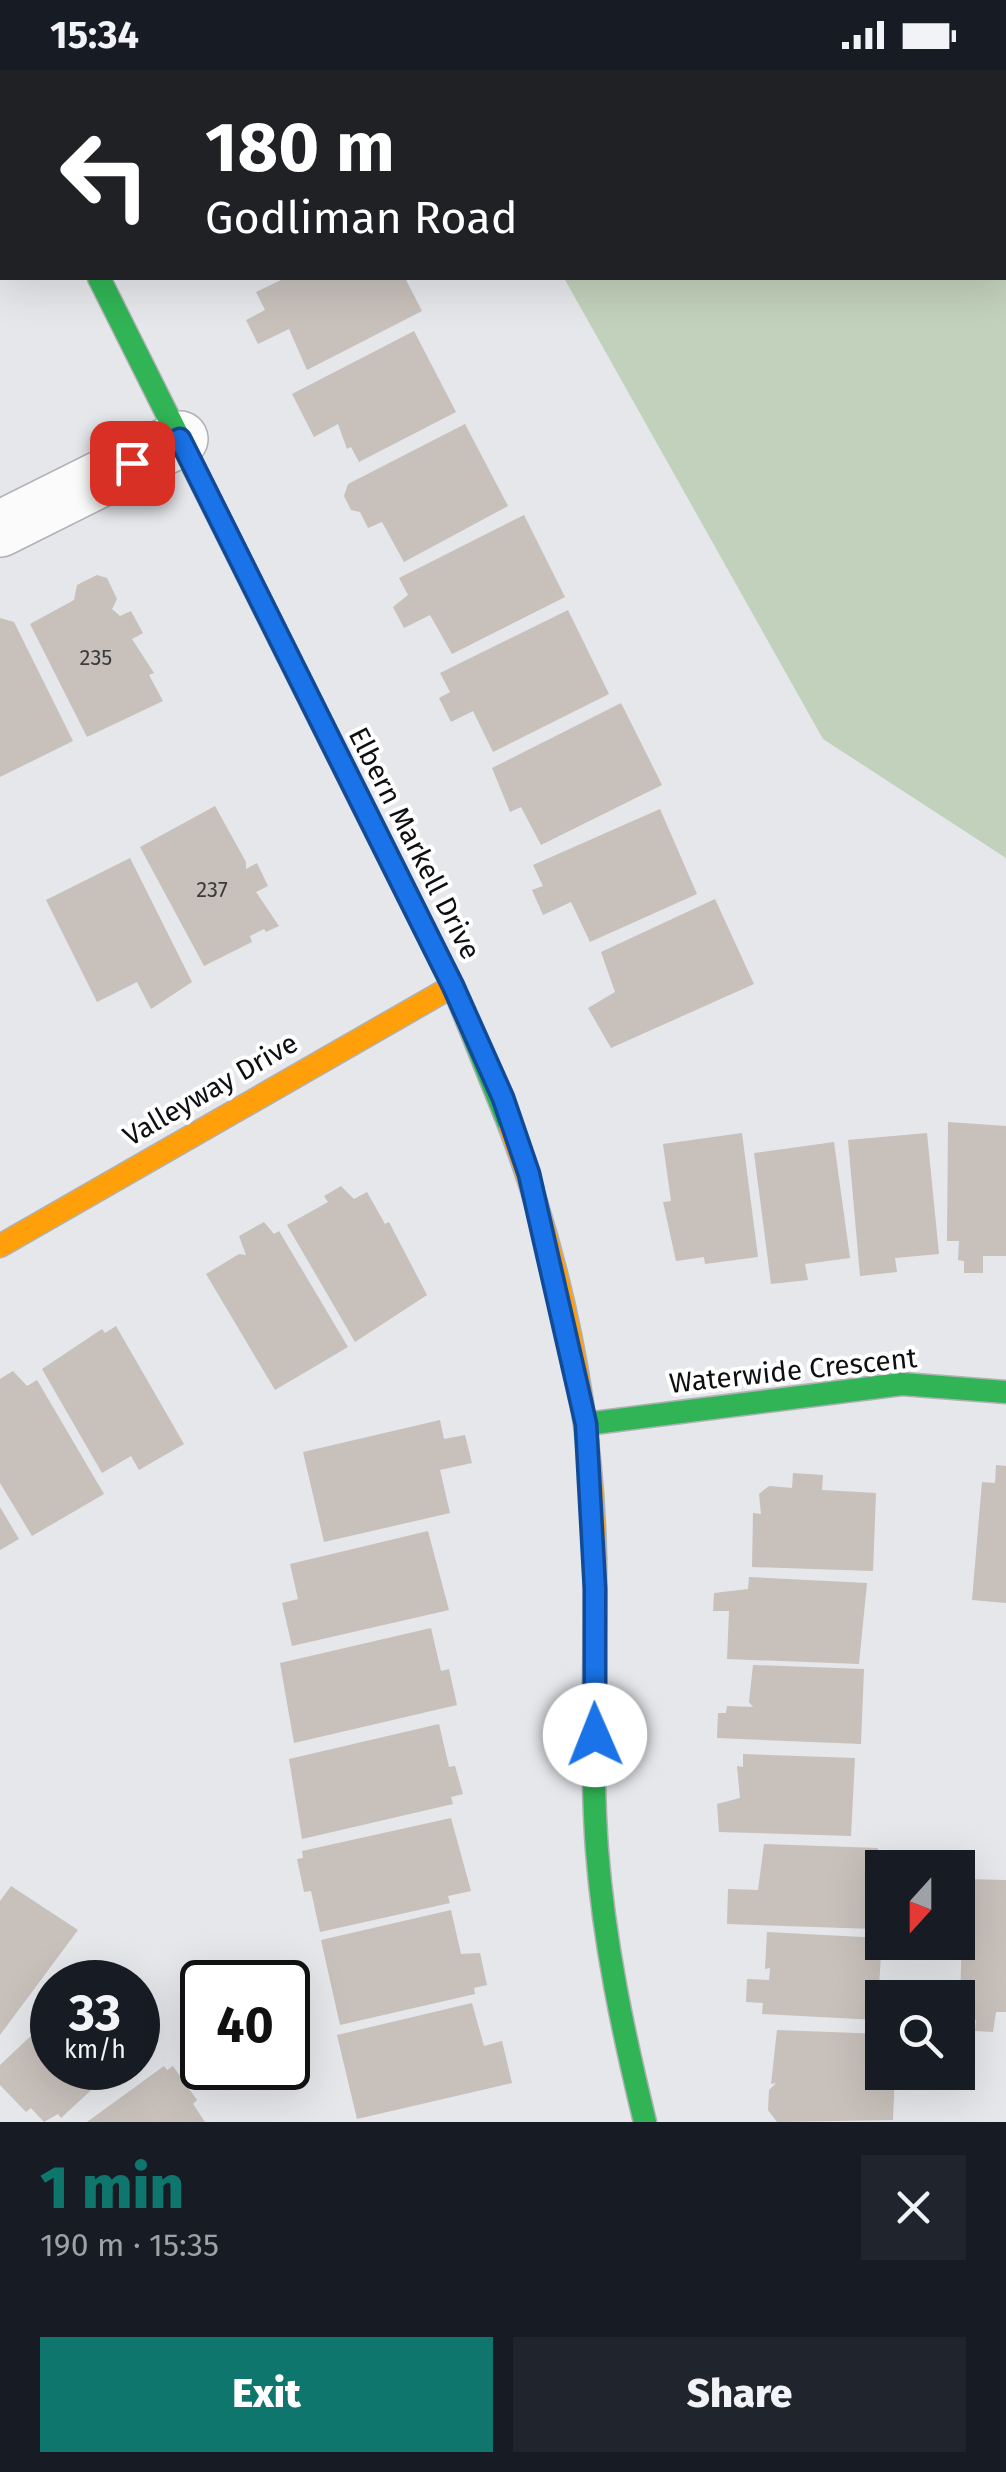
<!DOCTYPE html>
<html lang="en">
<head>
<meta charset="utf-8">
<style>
	:root { --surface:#171b24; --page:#20242c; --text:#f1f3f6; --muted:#9ea1a6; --accent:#0f766e }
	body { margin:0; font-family:"Fira Sans",sans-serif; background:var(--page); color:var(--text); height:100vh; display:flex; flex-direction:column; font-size:38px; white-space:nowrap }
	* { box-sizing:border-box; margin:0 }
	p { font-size:32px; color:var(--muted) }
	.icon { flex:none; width:55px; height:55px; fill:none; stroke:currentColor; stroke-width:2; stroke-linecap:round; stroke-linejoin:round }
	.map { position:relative; height:2052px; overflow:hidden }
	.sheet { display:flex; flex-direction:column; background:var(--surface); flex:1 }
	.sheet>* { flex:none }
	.hud { position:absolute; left:0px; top:0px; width:1008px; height:210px; box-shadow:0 10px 40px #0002; background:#202124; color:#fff; overflow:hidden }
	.needle { width:65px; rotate:201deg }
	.tools { position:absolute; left:865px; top:1780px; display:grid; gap:20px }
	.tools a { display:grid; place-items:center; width:110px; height:110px; border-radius:0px; background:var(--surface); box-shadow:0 10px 40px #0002; font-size:50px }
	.speed { position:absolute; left:30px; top:1890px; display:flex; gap:20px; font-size:50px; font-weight:700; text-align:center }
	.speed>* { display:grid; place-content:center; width:130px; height:130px; border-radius:50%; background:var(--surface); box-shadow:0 10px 40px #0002; line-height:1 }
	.speed small { font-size:25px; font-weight:400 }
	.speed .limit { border:5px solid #111; border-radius:15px; background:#fff; color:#111 }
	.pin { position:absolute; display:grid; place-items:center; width:85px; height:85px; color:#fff; margin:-42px; border-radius:20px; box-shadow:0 5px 15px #0006 }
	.me { position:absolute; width:110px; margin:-55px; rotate:359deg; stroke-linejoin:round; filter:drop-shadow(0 0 8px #0008) }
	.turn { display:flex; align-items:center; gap:35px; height:210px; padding:0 40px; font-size:45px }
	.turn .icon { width:130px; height:130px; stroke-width:2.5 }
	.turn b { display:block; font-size:70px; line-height:85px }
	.round { display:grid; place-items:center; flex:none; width:105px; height:105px; border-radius:0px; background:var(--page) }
	.head { display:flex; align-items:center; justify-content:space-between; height:170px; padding:0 40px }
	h1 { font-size:60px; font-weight:800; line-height:75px; color:var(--accent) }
	.cta { display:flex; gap:20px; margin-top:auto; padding:20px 40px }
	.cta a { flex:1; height:115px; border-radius:0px; background:var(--accent); color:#fff; font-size:40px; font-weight:800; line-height:115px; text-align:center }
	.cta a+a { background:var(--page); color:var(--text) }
	.status { display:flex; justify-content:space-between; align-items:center; height:70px; padding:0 50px; background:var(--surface); direction:ltr }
	.status svg { height:28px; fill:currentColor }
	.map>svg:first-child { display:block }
	.green { fill:#c2d1bb }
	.building { fill:#c7c0bb }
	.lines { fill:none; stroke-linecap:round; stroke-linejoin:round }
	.street-casing { stroke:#b0b1b4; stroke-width:58 }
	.fast-casing { stroke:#b0b1b4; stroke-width:25 }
	.slow-casing { stroke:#b0b1b4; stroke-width:25 }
	.street { stroke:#fbfbfc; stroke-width:55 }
	.fast { stroke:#30b455; stroke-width:22 }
	.slow { stroke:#ff9f0a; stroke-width:22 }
	.route-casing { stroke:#114b97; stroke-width:25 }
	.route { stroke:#1a73e8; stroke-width:18 }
	.labels { text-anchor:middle; stroke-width:8; stroke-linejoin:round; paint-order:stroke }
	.number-label { font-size:22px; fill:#3c3b3c }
	.street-label { font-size:28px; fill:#0e0f11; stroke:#fff }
</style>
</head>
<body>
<div class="status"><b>15:34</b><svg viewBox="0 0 49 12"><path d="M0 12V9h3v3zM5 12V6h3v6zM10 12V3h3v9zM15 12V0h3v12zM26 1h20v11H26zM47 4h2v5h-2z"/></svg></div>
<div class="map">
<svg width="1006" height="2052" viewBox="0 0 1006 2052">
	<rect width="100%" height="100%" fill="#e5e7eb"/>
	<!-- green -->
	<path class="green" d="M 435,0 L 1006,0 L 1006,788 L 823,669 L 564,208 L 1005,208 L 1005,2 Z"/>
	<!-- building -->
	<g class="building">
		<path d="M 285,208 L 405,208 L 422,241 L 307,300 L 289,259 L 258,274 L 246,250 L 265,240 L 256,222 Z"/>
		<path d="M 414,261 L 456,342 L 359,392 L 351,377 L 347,379 L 338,354 L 314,367 L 292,324 Z"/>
		<path d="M 465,354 L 508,436 L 404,492 L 382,452 L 368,458 L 360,442 L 351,440 L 344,426 L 348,414 Z"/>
		<path d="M 524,445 L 565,527 L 452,584 L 430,545 L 404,558 L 393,537 L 408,525 L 399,508 Z"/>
		<path d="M 97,505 L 107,508 L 117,529 L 112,539 L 120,546 L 131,541 L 143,563 L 132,569 L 154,603 L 149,605 L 163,631 L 87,667 L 30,554 L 74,530 L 77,515 Z"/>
		<path d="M 568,540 L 609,624 L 493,682 L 473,641 L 451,652 L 439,628 L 450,622 L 440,603 Z"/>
		<path d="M 0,548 L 14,552 L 73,671 L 0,707 Z"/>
		<path d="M 621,633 L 662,715 L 541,775 L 521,737 L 510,742 L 492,698 Z"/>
		<path d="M 215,736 L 246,792 L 246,799 L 257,793 L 268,816 L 256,822 L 279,856 L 266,862 L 264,859 L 250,866 L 252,872 L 204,896 L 140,777 Z"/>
		<path d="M 660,739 L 697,824 L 590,872 L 571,832 L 543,845 L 532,820 L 543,816 L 533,795 Z"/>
		<path d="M 130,788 L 192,912 L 151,939 L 137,912 L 97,932 L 46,830 Z"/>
		<path d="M 715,829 L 754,914 L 611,978 L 588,938 L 615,922 L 601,882 Z"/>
		<path d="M 948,1052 L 1006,1056 L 1006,1186 L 983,1186 L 983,1203 L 964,1203 L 964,1191 L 958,1190 L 959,1171 L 947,1171 Z"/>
		<path d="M 742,1063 L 758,1187 L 705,1194 L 704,1187 L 676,1191 L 663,1132 L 671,1131 L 663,1074 Z"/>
		<path d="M 927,1063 L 939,1184 L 895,1188 L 897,1202 L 860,1206 L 848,1070 Z"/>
		<path d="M 834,1072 L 850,1188 L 805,1194 L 808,1210 L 771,1214 L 754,1083 Z"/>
		<path d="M 341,1116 L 354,1129 L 367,1122 L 385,1154 L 389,1152 L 427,1225 L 355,1272 L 287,1155 L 328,1132 L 324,1126 Z"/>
		<path d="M 264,1152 L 274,1164 L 279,1161 L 348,1277 L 275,1320 L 206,1204 L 239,1184 L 246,1185 L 239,1166 Z"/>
		<path d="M 116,1256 L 184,1374 L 139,1400 L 131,1386 L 102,1403 L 42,1299 L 102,1259 L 105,1263 Z"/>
		<path d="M 13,1301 L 27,1316 L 37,1310 L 104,1424 L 32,1466 L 0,1413 L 0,1309 Z"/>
		<path d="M 440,1350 L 444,1369 L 465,1365 L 472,1393 L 440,1400 L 450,1443 L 324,1472 L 303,1382 Z"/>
		<path d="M 996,1395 L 1006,1396 L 1006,1533 L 972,1530 L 982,1412 L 995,1413 Z"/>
		<path d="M 793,1403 L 823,1405 L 822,1420 L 876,1423 L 873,1501 L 752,1497 L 753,1443 L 761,1444 L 759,1424 L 769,1416 L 792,1418 Z"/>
		<path d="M 0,1437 L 19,1469 L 0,1480 Z"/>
		<path d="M 428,1461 L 449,1540 L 292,1576 L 282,1533 L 298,1529 L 290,1494 Z"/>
		<path d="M 749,1507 L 867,1513 L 859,1594 L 727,1589 L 729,1541 L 713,1541 L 714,1523 L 748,1519 Z"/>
		<path d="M 431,1558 L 441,1601 L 449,1599 L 457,1635 L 294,1673 L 280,1593 Z"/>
		<path d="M 753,1595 L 864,1599 L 861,1674 L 717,1668 L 718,1643 L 726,1643 L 727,1636 L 753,1637 L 749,1632 Z"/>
		<path d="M 439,1654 L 449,1697 L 455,1696 L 463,1724 L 451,1727 L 453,1734 L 302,1769 L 289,1689 Z"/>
		<path d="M 743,1684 L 855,1688 L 851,1766 L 719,1762 L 717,1734 L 740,1728 L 737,1696 L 743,1697 Z"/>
		<path d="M 451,1748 L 471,1821 L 448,1826 L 450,1833 L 320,1862 L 311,1821 L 304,1822 L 297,1789 L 303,1788 L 302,1781 Z"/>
		<path d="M 764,1774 L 878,1778 L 875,1859 L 727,1854 L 728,1819 L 758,1820 Z"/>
		<path d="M 964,1809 L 1006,1810 L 1006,1942 L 996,1942 L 993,1962 L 975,1961 L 976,1950 L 970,1950 L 972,1929 L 960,1928 Z"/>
		<path d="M 11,1816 L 78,1860 L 0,1965 L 0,1831 Z"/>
		<path d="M 451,1840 L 461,1884 L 480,1883 L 487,1915 L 474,1918 L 475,1924 L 340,1955 L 321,1870 Z"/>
		<path d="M 767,1862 L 882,1868 L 877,1950 L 762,1944 L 763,1933 L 746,1932 L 747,1909 L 769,1910 L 770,1898 L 765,1899 Z"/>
		<path d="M 109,1898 L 122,1912 L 88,1912 L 101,1901 L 104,1904 Z"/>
		<path d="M 472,1933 L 484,1976 L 502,1971 L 512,2013 L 357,2049 L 337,1965 Z"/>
		<path d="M 138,1939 L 156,1959 L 138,1976 Z"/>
		<path d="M 52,1946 L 52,1998 L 115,1998 L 61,2048 L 58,2044 L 44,2052 L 31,2038 L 26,2042 L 0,2015 L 0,1995 Z"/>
		<path d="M 777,1960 L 882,1964 L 882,2002 L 895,2002 L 893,2050 L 777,2052 L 768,2040 L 769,2020 L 776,2013 L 771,2014 Z"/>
		<path d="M 164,1996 L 167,2000 L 173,1996 L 197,2030 L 193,2034 L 205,2052 L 87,2052 Z"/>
	</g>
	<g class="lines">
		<!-- street casing -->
		<g class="street-casing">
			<path id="street" d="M 0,459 L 180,369"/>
		</g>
		<!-- fast casing -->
		<g class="fast-casing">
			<g id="fast">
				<path d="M 99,208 L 453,916 L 510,1057"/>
				<path d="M 586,1354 L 902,1314 L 1006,1322"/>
				<path d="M 595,1488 C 596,1585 590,1683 597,1780 C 604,1872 623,1962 645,2052"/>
			</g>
		</g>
		<!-- slow casing -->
		<g class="slow-casing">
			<g id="slow">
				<path d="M 0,13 L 2,18"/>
				<path d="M 510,1057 C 562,1196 592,1340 595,1488"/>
				<path d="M 0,1176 L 453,916"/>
			</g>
		</g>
		<!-- street -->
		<use href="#street" class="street"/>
		<!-- fast -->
		<use href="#fast" class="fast"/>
		<!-- slow -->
		<use href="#slow" class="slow"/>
	</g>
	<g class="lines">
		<!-- route casing -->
		<g class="route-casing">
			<path id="route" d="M 132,393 L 180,369 L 453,916 L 503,1028 L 529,1104 L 586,1354 L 595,1519 L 595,1665"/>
		</g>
		<!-- route -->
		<use href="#route" class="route"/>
	</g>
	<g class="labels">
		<!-- number labels -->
		<g class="number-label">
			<text x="96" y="595">235</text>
			<text x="212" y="827">237</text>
		</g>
		<!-- street labels -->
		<g class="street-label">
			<text transform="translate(415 773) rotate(63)" y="10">Elbern Markell Drive</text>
			<text transform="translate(210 1019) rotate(-30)" y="10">Valleyway Drive</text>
			<text transform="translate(793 1300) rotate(-6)" y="10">Waterwide Crescent</text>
		</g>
	</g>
</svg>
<div class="tools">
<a><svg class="needle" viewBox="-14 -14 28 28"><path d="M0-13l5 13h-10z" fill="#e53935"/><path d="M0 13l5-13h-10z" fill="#9ea1a6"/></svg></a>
<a><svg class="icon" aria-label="search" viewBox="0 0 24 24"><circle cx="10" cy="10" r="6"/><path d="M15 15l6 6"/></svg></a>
</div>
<div class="speed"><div>33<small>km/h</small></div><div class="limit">40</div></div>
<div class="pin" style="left:132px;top:393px;background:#d93025"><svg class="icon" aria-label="arrive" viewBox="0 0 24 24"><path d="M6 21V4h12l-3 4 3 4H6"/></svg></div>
<svg class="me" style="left:595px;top:1665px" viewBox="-20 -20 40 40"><circle r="19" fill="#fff"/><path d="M0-13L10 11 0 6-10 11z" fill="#1a73e8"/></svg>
<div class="hud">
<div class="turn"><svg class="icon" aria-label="left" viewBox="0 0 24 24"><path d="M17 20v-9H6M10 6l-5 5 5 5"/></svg><div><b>180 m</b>Godliman Road</div></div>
</div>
</div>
<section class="sheet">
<div class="head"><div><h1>1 min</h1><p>190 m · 15:35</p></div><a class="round"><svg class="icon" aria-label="close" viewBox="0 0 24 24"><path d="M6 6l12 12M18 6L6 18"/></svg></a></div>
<div class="cta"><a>Exit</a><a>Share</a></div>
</section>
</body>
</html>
